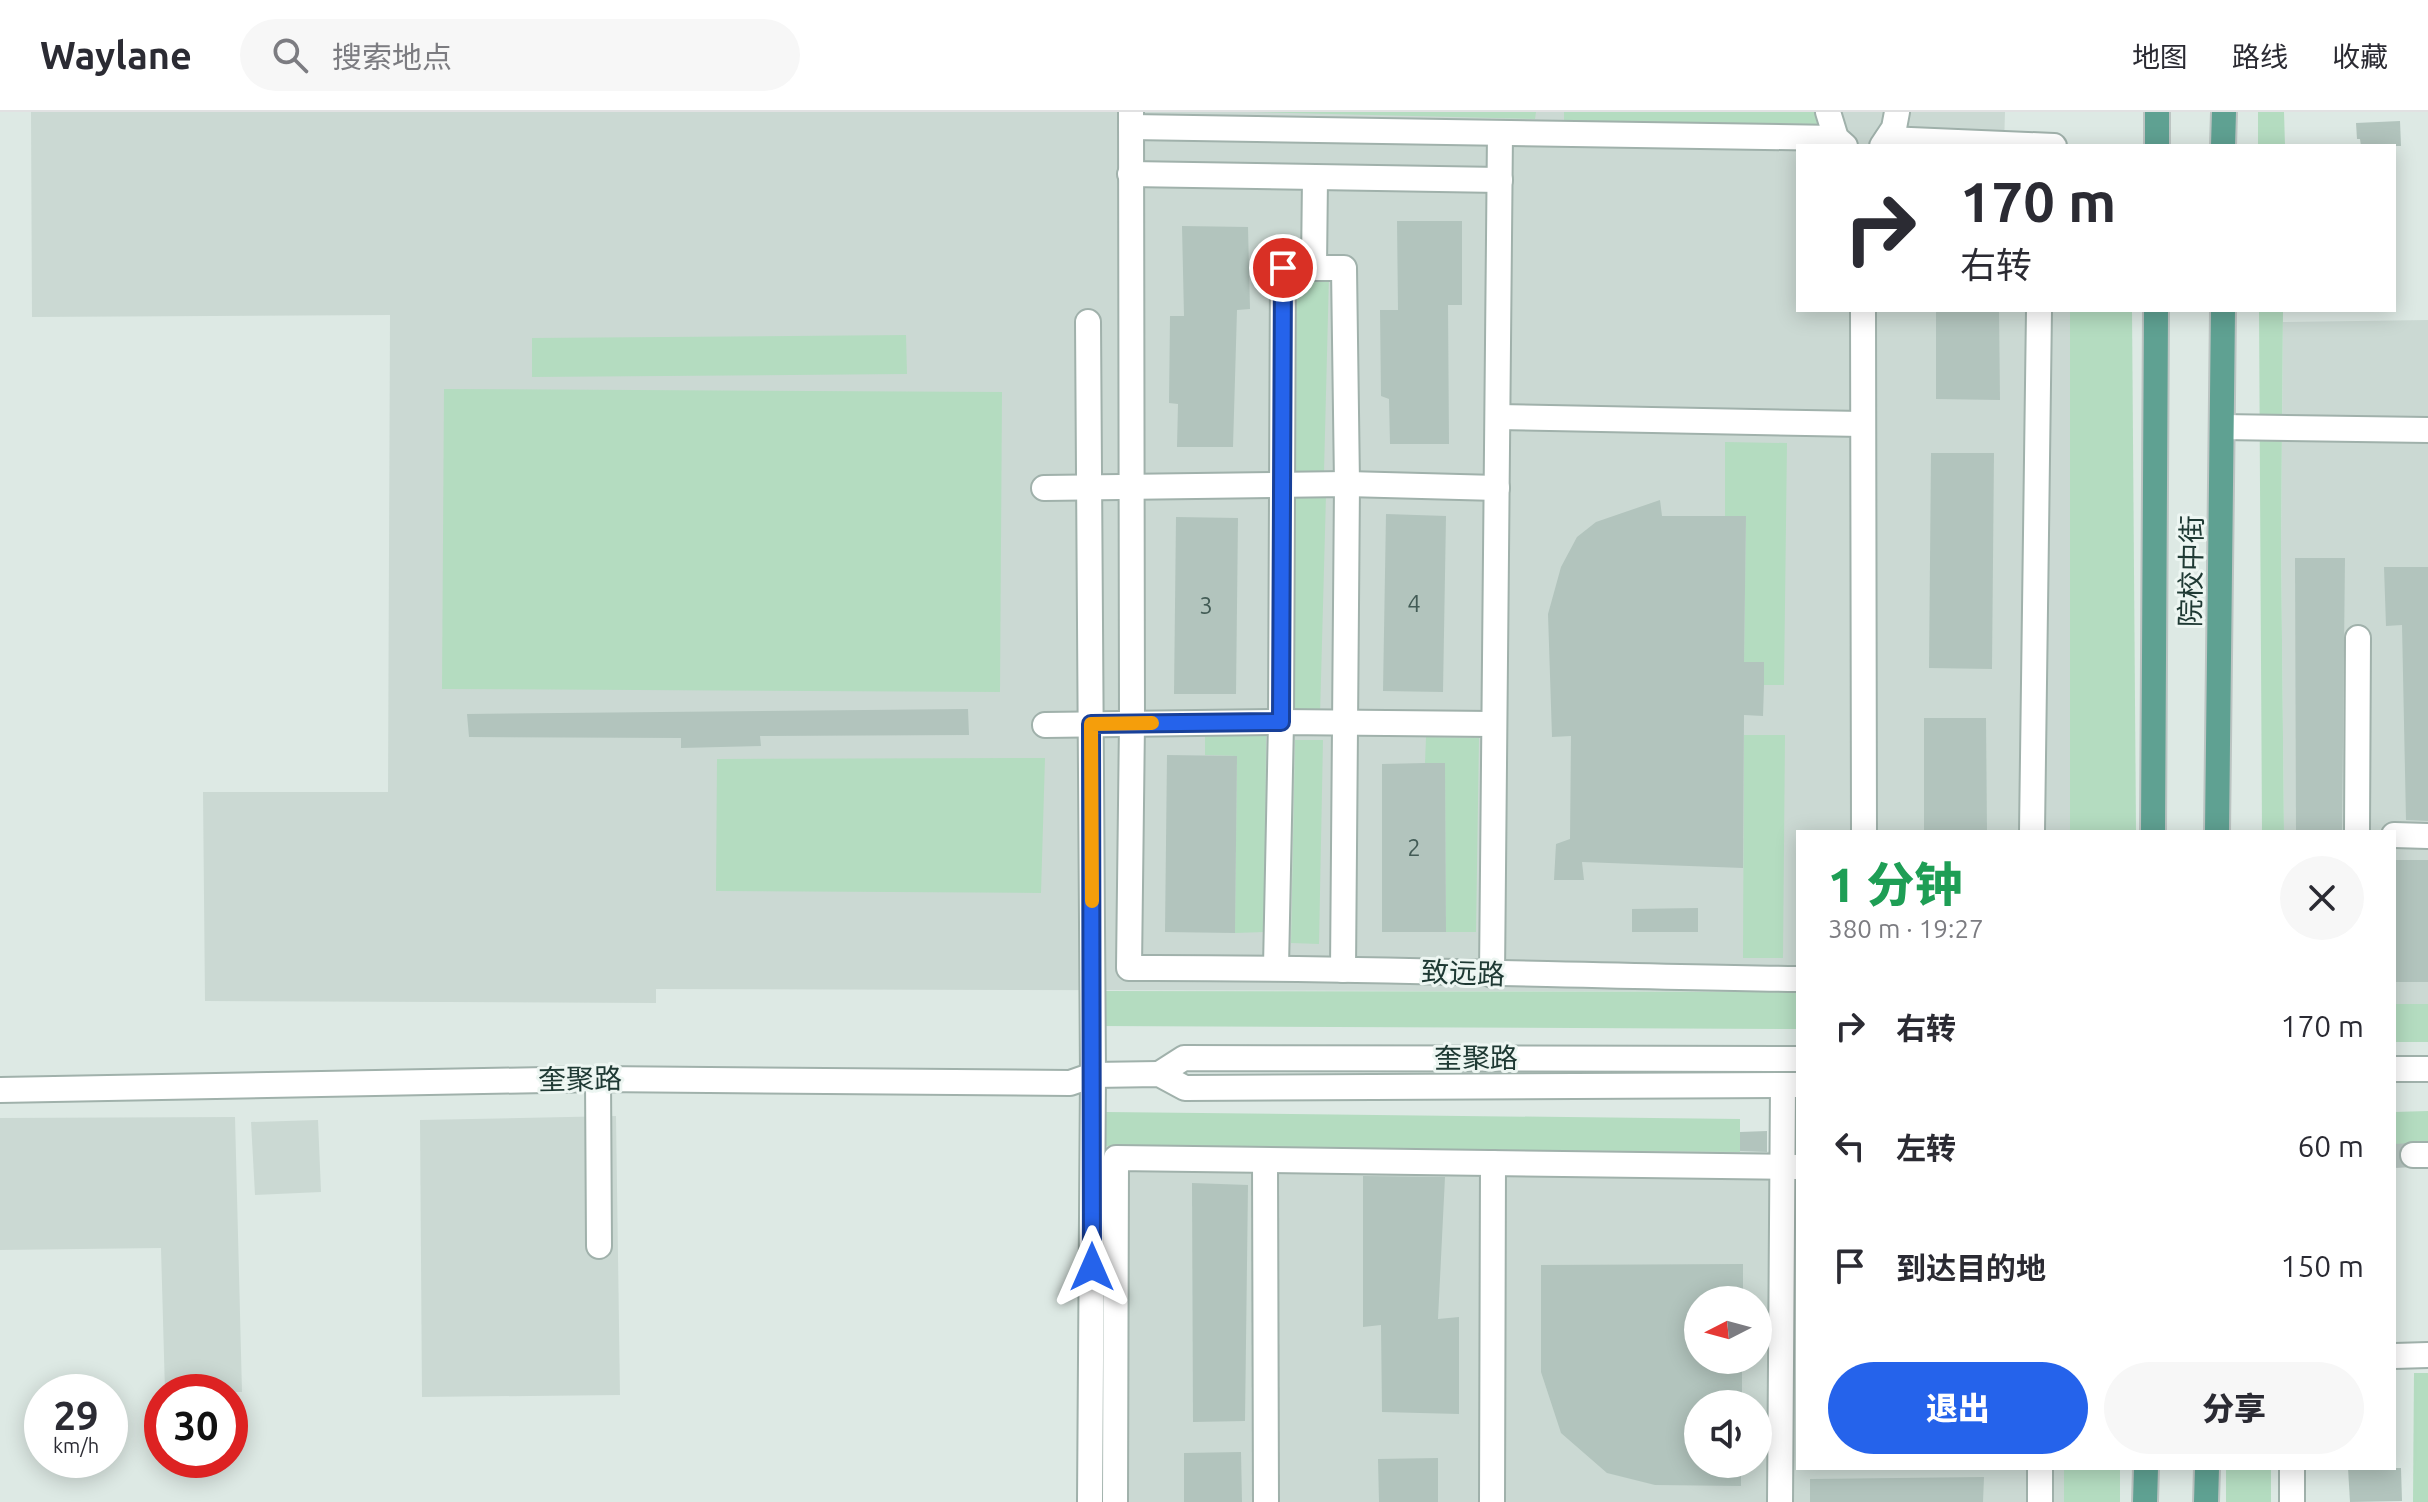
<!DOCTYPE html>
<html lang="zh">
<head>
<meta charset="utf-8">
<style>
	:root { --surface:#fff; --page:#f7f7f7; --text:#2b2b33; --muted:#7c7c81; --line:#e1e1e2; --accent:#2563eb }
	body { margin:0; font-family:Ubuntu,"Noto Sans SC",sans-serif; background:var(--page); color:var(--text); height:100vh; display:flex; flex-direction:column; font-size:30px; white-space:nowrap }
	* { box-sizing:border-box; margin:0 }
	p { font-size:26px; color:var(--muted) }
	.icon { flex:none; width:44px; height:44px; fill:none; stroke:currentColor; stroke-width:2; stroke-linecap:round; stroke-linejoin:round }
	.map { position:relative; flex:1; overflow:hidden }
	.sheet { position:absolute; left:1796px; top:718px; width:600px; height:640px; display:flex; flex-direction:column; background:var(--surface); border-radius:0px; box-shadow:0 4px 20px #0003 }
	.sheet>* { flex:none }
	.guide { position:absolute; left:1796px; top:32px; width:600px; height:168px; border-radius:0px; box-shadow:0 4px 20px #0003; background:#fff; color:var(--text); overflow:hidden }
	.needle { width:52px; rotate:264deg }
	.controls { position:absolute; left:1684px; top:1174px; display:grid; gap:16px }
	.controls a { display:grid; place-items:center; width:88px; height:88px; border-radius:50%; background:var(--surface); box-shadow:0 4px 20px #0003; font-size:40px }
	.speed { position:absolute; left:24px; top:1262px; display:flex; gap:16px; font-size:40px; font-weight:700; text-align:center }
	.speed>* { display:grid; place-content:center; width:104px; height:104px; border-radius:50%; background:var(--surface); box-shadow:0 4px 20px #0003; line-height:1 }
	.speed small { font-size:20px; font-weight:400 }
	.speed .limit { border:12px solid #d22; background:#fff; color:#111 }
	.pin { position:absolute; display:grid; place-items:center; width:68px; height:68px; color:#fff; margin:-34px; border:4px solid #fff; border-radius:50%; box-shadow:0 2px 8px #0007 }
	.me { position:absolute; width:88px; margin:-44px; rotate:0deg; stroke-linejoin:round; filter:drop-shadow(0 0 6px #0008) }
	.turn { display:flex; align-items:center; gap:28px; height:168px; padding:0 32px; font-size:36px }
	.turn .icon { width:104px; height:104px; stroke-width:2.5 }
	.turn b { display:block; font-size:56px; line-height:68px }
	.round { display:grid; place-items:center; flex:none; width:84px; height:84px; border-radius:42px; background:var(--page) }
	.summary { display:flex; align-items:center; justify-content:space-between; height:136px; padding:0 32px }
	h1 { font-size:48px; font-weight:800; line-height:60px; color:#1e9e55 }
	.button { display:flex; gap:16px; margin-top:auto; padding:16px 32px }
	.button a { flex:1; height:92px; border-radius:48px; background:var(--accent); color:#fff; font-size:32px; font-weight:800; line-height:92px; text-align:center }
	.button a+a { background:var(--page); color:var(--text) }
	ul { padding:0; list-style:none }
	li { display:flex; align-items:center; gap:24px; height:120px; padding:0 32px }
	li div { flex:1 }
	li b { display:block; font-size:30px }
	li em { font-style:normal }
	header { display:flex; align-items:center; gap:48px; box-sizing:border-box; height:112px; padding:0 40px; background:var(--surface); border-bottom:2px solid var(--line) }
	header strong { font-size:38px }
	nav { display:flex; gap:44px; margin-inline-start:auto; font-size:28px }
	.search { width:560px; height:72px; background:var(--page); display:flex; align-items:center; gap:20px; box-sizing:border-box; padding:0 28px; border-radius:44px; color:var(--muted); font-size:30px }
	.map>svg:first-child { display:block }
	.built { fill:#cbd9d3; fill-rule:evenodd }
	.green { fill:#b4dcc0 }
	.building { fill:#b2c4bd }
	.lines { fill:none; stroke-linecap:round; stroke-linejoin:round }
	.minor-tunnel { stroke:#b7c6c1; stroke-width:24; stroke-dasharray:24 12; stroke-linecap:butt }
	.minor-casing { stroke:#a0b1ab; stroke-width:28 }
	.major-casing { stroke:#bcc4c2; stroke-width:28 }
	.minor { stroke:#fff; stroke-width:24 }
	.major { stroke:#5fa192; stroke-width:24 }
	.route-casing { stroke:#184099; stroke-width:20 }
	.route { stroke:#2563eb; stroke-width:14 }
	.slow { stroke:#f59e0b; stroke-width:14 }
	.labels { text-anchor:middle; stroke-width:6; stroke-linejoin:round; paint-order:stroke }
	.number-label { font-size:24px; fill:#435c56 }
	.street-label { font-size:28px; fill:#1e3933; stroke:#edf6f2 }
</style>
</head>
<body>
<header>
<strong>Waylane</strong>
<div class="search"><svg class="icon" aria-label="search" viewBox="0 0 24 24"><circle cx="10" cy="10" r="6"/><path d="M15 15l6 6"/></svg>搜索地点</div>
<nav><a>地图</a><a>路线</a><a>收藏</a></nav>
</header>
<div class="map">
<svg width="2428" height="1390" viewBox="0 0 2428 1390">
	<rect width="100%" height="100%" fill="#dde9e4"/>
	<!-- built -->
	<g class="built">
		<path d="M 31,0 L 2005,0 L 2004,34 L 1798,34 L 1798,198 L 2070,198 L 2070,720 L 1798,720 L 1798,880 L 656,877 L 656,891 L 205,889 L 203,680 L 388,680 L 390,203 L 32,205 Z"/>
		<path d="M 2428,208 L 2428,892 L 2394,892 L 2394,720 L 2284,720 L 2281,432 L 2283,210 Z"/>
		<path d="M 616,1004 L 620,1283 L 422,1285 L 420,1008 Z"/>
		<path d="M 235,1005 L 242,1280 L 165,1280 L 161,1136 L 0,1138 L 0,1006 Z"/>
		<path d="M 318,1008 L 321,1080 L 255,1083 L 251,1010 Z"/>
		<path d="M 1106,1034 L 1798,1040 L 1798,1356 L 2064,1356 L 2064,1390 L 1103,1390 ZM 1698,1188 L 1758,1188 L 1758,1248 L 1698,1248 ZM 1698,1292 L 1758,1292 L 1758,1352 L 1698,1352 Z"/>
	</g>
	<!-- green -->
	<g class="green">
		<path d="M 1253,0 L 1536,0 L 1535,7 Z"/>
		<path d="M 1564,0 L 1817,0 L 1817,12 L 1564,9 Z"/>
		<path d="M 2258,0 L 2284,0 L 2285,34 L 2258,34 Z"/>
		<path d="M 1329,163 L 1324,360 L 1296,360 L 1297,164 Z"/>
		<path d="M 2070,198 L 2132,198 L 2136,720 L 2070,720 Z"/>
		<path d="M 2259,198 L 2283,198 L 2281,432 L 2284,720 L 2262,720 Z"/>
		<path d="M 906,223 L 907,262 L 532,265 L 532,226 Z"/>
		<path d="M 444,277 L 1002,280 L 1000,580 L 442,577 Z"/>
		<path d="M 1725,330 L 1787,331 L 1784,573 L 1764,573 L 1764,550 L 1744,550 L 1746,405 L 1725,404 Z"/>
		<path d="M 1296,382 L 1326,383 L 1320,604 L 1292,604 Z"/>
		<path d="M 1205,621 L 1266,622 L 1265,820 L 1235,821 L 1237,644 L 1205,643 Z"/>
		<path d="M 1744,623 L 1785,623 L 1783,846 L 1743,846 Z"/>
		<path d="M 1426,625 L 1479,626 L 1476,820 L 1446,820 L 1445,652 L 1425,651 Z"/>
		<path d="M 1295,628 L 1323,628 L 1319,832 L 1291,831 Z"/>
		<path d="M 1045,646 L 1041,781 L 716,779 L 717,647 Z"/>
		<path d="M 1097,879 L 1798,880 L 1798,917 L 1098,914 Z"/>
		<rect x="2394" y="892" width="34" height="38"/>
		<path d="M 2428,999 L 2428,1035 L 2394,1036 L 2394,1000 Z"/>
		<path d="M 1106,1000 L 1740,1007 L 1740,1040 L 1106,1034 Z"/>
		<path d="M 2414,1261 L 2428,1261 L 2428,1390 L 2413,1390 Z"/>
		<rect x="2064" y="1356" width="56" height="34"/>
		<rect x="2226" y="1356" width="45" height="34"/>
	</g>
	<!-- building -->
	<g class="building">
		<path d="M 2400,9 L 2401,34 L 2361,34 L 2360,27 L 2357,27 L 2356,11 Z"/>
		<path d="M 1397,109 L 1462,109 L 1462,193 L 1448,193 L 1449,332 L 1390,332 L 1389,287 L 1381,284 L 1380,198 L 1398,198 Z"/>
		<path d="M 1182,114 L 1248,115 L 1250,197 L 1237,198 L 1233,335 L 1177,335 L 1178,292 L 1169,291 L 1170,204 L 1184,204 Z"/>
		<path d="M 1936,198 L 1999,198 L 2000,288 L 1936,287 Z"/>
		<path d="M 1931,341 L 1994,341 L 1992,557 L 1929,556 Z"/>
		<path d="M 1660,388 L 1662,404 L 1746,404 L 1744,550 L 1764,550 L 1764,573 L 1763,604 L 1744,603 L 1743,756 L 1582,750 L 1584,768 L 1554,768 L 1556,732 L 1570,727 L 1571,624 L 1552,625 L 1548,502 L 1561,455 L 1577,425 L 1596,410 Z"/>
		<path d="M 1386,402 L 1446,404 L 1443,580 L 1383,579 Z"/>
		<path d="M 1176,405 L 1238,406 L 1236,582 L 1174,582 Z"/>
		<path d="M 2295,446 L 2345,446 L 2342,720 L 2296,720 Z"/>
		<path d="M 2384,455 L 2428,455 L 2428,709 L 2406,708 L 2402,513 L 2386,514 Z"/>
		<path d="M 968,597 L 969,623 L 760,624 L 761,634 L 681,636 L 681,626 L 469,625 L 467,602 Z"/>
		<path d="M 1924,606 L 1986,606 L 1987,720 L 1924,720 Z"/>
		<path d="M 1167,643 L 1237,644 L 1235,821 L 1165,820 Z"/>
		<path d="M 1425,651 L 1445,651 L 1446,820 L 1382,820 L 1382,652 Z"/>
		<rect x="2394" y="748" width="34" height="122"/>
		<path d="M 1698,796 L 1698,820 L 1632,820 L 1632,797 Z"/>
		<path d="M 1767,1019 L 1767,1040 L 1740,1039 L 1740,1020 Z"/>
		<path d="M 1363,1064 L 1445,1065 L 1438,1207 L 1459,1205 L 1459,1302 L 1382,1300 L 1381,1213 L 1363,1215 Z"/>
		<path d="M 1192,1071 L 1248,1073 L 1245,1309 L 1193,1310 Z"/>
		<path d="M 1743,1152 L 1743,1188 L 1698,1188 L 1698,1248 L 1742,1248 L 1742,1292 L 1698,1292 L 1698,1352 L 1741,1352 L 1741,1374 L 1655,1373 L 1607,1361 L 1561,1321 L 1541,1260 L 1541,1153 Z"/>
		<path d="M 1241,1340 L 1242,1390 L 1184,1390 L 1184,1341 Z"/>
		<path d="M 1438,1346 L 1438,1390 L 1379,1390 L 1378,1347 Z"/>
		<path d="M 2348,1356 L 2401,1356 L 2402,1389 L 2350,1390 Z"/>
		<path d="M 1984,1365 L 1983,1390 L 1810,1390 L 1810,1367 Z"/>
	</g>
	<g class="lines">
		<!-- minor-tunnel -->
		<path class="minor-tunnel" d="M 2394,1044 L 2413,1043"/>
		<!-- minor casing -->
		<g class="minor-casing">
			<g id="minor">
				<path d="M 1131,0 L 1132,611 L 1129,856 C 1352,855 1575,864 1798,867"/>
				<path d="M 1828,0 L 1836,26 L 1845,34"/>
				<path d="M 1131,15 L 1836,26"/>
				<path d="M 1887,27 L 2054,34"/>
				<path d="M 1882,34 L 1894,16 L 1897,0"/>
				<path d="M 1130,62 L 1500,68"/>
				<path d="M 1314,155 L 1315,66"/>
				<path d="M 1863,198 L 1864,720"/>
				<path d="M 1088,210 L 1093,963 L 1090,1390"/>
				<path d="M 1498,305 L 1862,312"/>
				<path d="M 2222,315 L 2428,318"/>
				<path d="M 1044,376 L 1347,372 L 1497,376"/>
				<path d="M 1045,613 L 1281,610 L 1493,612"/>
				<path d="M 2032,720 L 2039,198"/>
				<path d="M 2357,720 L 2358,526"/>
				<path d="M 2394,723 L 2428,724"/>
				<path d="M 1276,855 L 1281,610 L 1283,156 L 1344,156 L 1347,372 L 1343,858"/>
				<path d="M 1492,863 L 1500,21"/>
				<path d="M 2394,957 L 2428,957"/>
				<path d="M 1159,962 L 1184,946 L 1798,947"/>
				<path d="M 598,967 L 599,1134"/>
				<path d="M 0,978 L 598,967 L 1070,971 L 1093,963 L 1159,962 L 1185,976 L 1798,973"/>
				<path d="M 2413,1043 L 2428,1043"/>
				<path d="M 1265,1050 L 1266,1390"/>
				<path d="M 2394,1244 L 2428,1243"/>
				<path d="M 1115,1390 L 1116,1046 L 1798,1055"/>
				<path d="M 1492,1390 L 1493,1051"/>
				<path d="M 1780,1390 L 1783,973"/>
				<path d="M 2040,1390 L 2040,1356"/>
				<path d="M 2292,1390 L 2292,1356"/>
			</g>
		</g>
		<!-- major casing -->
		<g class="major-casing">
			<g id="major">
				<path d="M 2157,34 L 2157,0"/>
				<path d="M 2223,34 L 2224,0"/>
				<path d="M 2153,720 L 2156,198"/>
				<path d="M 2217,720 L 2223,198"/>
				<path d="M 2145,1390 L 2146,1356"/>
				<path d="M 2206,1390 L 2207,1356"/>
			</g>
		</g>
		<!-- minor -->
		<use href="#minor" class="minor"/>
		<!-- major -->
		<use href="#major" class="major"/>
	</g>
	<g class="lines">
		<!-- route casing -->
		<g class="route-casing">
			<path id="route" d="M 1092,1155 L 1091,612 L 1281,610 L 1283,156"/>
		</g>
		<!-- route -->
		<use href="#route" class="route"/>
		<!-- slow -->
		<path class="slow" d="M 1092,789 L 1091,612 L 1152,611"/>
	</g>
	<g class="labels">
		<!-- number labels -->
		<g class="number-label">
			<text x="1414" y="500">4</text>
			<text x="1206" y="502">3</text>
			<text x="1414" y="744">2</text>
		</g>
		<!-- street labels -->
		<g class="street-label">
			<text transform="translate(2191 459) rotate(-89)" y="10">院校中街</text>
			<text transform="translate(1463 861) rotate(2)" y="10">致远路</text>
			<text x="1476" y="956">奎聚路</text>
			<text transform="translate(580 967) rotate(-1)" y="10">奎聚路</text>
		</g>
	</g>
</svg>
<div class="controls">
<a><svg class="needle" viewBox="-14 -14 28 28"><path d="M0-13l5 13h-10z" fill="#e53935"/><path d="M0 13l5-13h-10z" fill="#7c7c81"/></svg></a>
<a><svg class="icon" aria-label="sound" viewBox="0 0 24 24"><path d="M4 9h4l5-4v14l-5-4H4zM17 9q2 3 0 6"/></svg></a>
</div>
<div class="speed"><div>29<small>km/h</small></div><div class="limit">30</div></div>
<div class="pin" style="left:1283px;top:156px;background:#d93025"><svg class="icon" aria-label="arrive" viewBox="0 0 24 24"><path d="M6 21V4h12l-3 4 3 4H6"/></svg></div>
<svg class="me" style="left:1092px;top:1155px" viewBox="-20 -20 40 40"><path d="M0-17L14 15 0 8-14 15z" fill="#2563eb" stroke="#fff" stroke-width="4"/></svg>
<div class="guide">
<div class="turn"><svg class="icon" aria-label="right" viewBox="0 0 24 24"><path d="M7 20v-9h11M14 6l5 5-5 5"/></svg><div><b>170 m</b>右转</div></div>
</div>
<section class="sheet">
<div class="summary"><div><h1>1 分钟</h1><p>380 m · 19:27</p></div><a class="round"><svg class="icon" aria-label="close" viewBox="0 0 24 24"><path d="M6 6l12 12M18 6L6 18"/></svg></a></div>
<ul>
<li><svg class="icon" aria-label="right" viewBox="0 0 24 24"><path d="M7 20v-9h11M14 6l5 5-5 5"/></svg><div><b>右转</b></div><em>170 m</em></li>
<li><svg class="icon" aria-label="left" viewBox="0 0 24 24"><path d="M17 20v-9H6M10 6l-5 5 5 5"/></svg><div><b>左转</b></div><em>60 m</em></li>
<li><svg class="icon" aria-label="arrive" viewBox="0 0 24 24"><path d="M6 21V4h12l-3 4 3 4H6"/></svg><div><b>到达目的地</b></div><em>150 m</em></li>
</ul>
<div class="button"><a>退出</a><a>分享</a></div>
</section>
</div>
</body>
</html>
